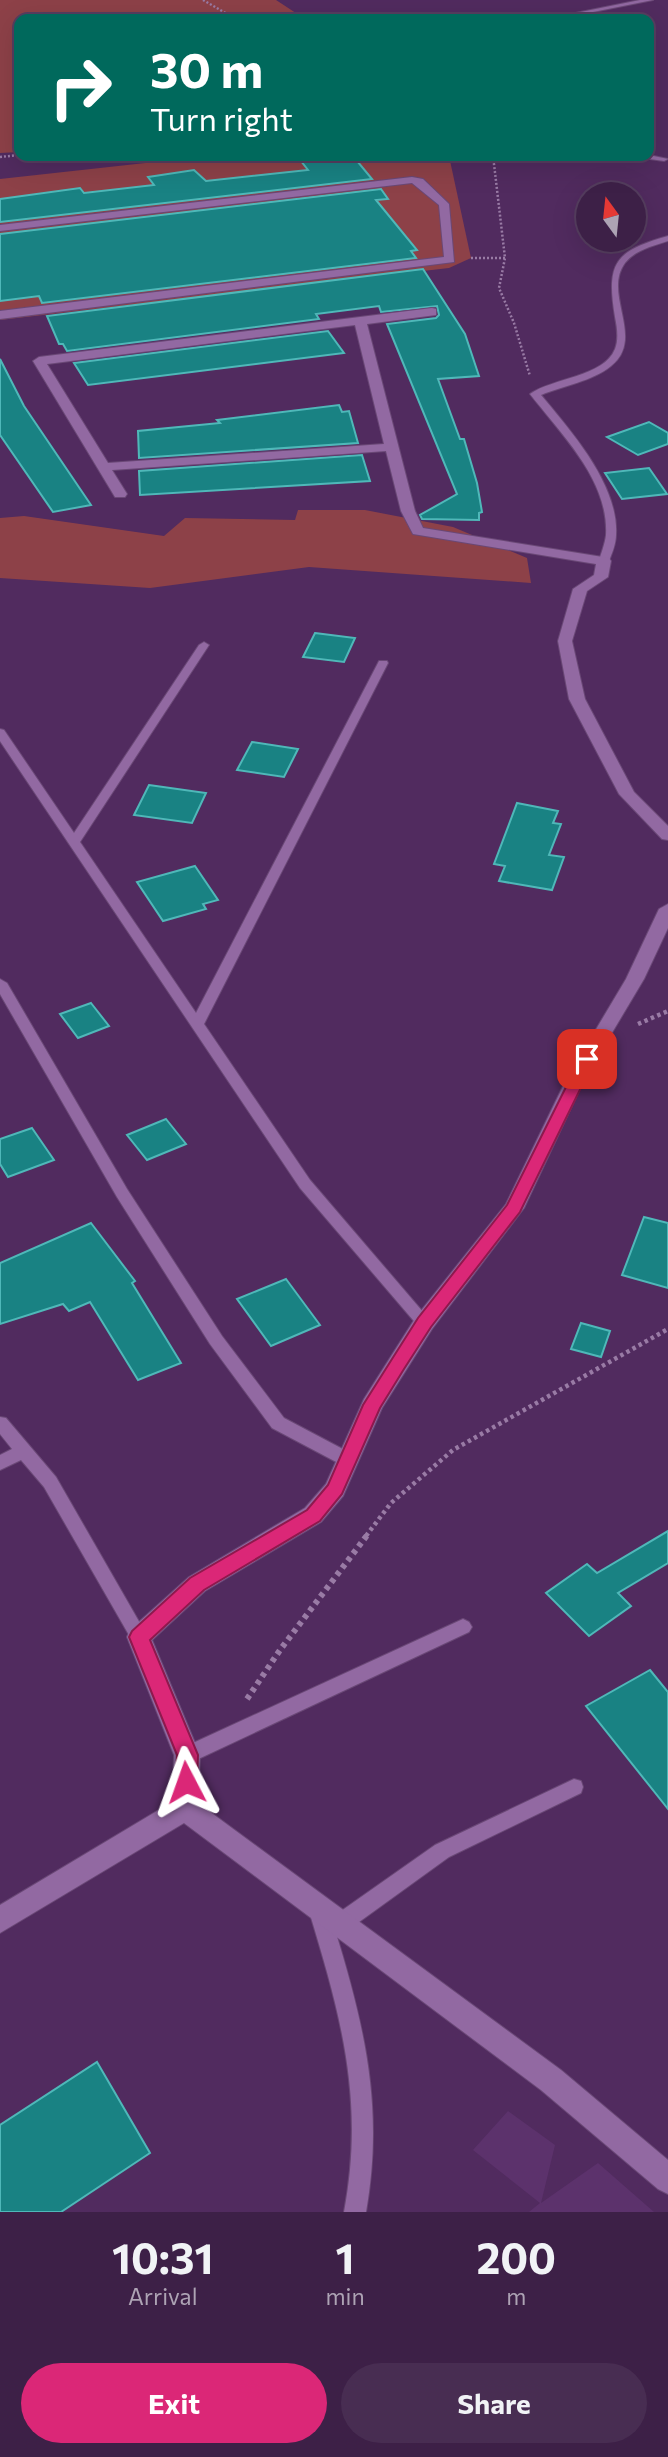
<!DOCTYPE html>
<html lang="en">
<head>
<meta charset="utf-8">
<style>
	:root { --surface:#3d2047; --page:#482d52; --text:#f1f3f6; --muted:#ada3b4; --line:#563e60; --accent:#db2777 }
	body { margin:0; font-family:Commissioner,sans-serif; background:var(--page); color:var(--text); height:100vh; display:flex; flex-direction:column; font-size:26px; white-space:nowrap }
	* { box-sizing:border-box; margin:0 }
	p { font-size:23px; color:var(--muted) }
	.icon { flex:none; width:38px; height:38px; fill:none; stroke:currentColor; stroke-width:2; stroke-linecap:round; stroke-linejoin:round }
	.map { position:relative; height:2212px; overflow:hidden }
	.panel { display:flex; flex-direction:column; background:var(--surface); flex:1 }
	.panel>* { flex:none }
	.banner { position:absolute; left:14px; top:14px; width:640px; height:147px; border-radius:14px; box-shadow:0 7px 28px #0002,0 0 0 2px var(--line); background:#00695c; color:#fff; overflow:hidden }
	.needle { width:46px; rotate:345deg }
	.fabs { position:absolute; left:576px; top:182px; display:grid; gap:14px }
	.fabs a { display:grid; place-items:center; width:70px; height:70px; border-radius:50%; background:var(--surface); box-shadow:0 7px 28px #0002,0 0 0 2px var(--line); font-size:35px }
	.pin { position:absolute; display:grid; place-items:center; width:60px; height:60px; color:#fff; margin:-30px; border-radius:14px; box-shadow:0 4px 10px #0006 }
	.me { position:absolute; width:77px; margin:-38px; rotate:356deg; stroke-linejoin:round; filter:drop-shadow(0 0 5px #0008) }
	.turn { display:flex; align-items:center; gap:24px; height:147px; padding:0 21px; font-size:32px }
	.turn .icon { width:91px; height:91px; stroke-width:2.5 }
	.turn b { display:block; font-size:49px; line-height:60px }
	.eta { display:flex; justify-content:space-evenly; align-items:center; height:119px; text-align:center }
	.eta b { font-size:42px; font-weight:700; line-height:49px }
	.primary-button { display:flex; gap:14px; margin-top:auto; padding:14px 21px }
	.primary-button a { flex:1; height:80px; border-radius:42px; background:var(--accent); color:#fff; font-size:28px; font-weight:700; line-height:80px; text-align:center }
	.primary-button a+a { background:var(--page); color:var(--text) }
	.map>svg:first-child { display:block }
	.built { fill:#5c326c }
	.green { fill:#8d4148 }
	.building { fill:#198283; stroke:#4fb8b9; stroke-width:2 }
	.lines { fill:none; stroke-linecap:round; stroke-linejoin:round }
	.service-casing { stroke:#6a4876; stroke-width:2 }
	.minor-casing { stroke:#6a4876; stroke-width:2 }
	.path-far2 { stroke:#997ba5; stroke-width:2.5; stroke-dasharray:2 2; stroke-linecap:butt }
	.path-far1 { stroke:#997ba5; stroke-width:4.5; stroke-dasharray:3.5 3.5; stroke-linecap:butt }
	.path { stroke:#997ba5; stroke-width:6; stroke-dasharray:4.5 4.5; stroke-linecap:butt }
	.service { fill:#9269a2; fill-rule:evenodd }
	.minor { fill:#9269a2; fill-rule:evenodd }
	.route { fill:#db2777; stroke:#8e194d; stroke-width:2 }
</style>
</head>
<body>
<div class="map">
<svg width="668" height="2212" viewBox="0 0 668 2212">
	<rect width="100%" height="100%" fill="#512b5f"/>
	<!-- built -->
	<path class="built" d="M 508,2111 L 555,2145 L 541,2203 L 598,2163 L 654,2212 L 529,2212 L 540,2203 L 473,2150 Z"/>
	<!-- green -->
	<g class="green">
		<path d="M 0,0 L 276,0 L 305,19 L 19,19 L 19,152 L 0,153 Z"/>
		<path d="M 209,156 L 449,156 L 471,258 L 449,268 L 0,320 L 0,179 Z"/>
		<path d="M 298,510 L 365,510 L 453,527 L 527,558 L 531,583 L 309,567 L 150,588 L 0,578 L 0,518 L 24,516 L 164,536 L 185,518 L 295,520 Z"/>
	</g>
	<!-- building -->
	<g class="building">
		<path d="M 297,156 L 353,156 L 372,179 L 0,222 L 0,199 L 80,188 L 84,193 L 154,185 L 148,177 L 194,170 L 206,181 L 308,170 Z"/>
		<path d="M 381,189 L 388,199 L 376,200 L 417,250 L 411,251 L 416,258 L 42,303 L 39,296 L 0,301 L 0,234 Z"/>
		<path d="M 423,269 L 465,334 L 479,376 L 438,379 L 460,439 L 464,439 L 477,483 L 482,512 L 479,513 L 479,520 L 422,519 L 420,515 L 457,494 L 387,324 L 436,318 L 439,315 L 437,306 L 381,312 L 379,306 L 316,314 L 319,319 L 67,351 L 63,344 L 59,344 L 47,316 Z"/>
		<path d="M 328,331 L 344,353 L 88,385 L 74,363 Z"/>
		<path d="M 0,359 L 24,406 L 91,505 L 53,512 L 0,435 Z"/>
		<path d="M 339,405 L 342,412 L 349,411 L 358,443 L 139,458 L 138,431 L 220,423 L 217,420 Z"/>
		<path d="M 649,422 L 668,433 L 668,444 L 638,455 L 607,437 Z"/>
		<path d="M 362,455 L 370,481 L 140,495 L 139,471 Z"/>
		<path d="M 649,468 L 667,494 L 622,499 L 605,473 Z"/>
		<path d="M 315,633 L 355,638 L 344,662 L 303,657 Z"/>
		<path d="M 252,742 L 298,749 L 284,777 L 237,770 Z"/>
		<path d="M 149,785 L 206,793 L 192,823 L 134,815 Z"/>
		<path d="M 517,803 L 558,811 L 553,823 L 561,824 L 549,855 L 564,857 L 552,890 L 499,881 L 505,866 L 494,864 Z"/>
		<path d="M 195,866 L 218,900 L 203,904 L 206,909 L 163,921 L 137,882 Z"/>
		<path d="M 91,1003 L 109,1026 L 78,1038 L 60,1014 Z"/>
		<path d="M 166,1119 L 186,1144 L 147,1160 L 127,1135 Z"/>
		<path d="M 32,1128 L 54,1160 L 8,1177 L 0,1164 L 0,1139 Z"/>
		<path d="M 644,1217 L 668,1223 L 668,1288 L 622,1275 Z"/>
		<path d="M 91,1223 L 135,1281 L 132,1283 L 181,1363 L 138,1380 L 90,1302 L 69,1311 L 63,1304 L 0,1324 L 0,1263 Z"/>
		<path d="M 286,1279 L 320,1325 L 271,1346 L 237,1299 Z"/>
		<path d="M 581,1323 L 610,1331 L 601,1357 L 571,1349 Z"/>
		<path d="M 668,1531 L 668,1563 L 618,1593 L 631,1606 L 589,1636 L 546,1593 L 587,1564 L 597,1573 Z"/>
		<path d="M 650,1670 L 668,1692 L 668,1809 L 586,1706 Z"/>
		<path d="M 97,2062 L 150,2153 L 61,2212 L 0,2212 L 0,2125 Z"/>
	</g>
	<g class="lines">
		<!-- service casing -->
		<g class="service-casing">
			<g id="service">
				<path d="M 640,0 L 653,0 L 558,19 L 546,19 Z"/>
				<path d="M 649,155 L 668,159 L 664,161 L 628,156 Z"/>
				<path d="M 668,236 L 668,241 C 653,246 635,250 625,263 C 602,294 646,338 611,366 C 593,381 563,386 541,395 C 571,431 619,485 616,535 C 616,544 612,553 609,561 L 604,564 L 599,561 C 601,553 605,544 606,535 C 609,480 561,434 530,394 C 552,378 604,377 615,349 C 619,339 617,327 615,317 C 606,262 615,251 668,236 Z"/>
				<path d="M 204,642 L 209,645 L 80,842 L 196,1013 L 378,663 L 379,661 L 387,661 L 388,663 L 204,1024 L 310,1180 L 429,1319 L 432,1323 L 429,1327 L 419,1327 L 300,1188 L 0,741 L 0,729 L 4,730 L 74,833 L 199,645 Z"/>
				<path d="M 0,979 L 7,983 L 127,1189 L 222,1336 L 284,1418 L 354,1455 L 356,1460 L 354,1465 L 348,1467 L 342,1465 L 272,1428 L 210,1344 L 117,1197 L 0,994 Z"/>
				<path d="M 0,1417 L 6,1418 L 56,1477 L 145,1632 L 148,1637 L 145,1642 L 139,1645 L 133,1642 L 44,1487 L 21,1460 L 0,1470 L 0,1455 L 12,1449 L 0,1434 Z"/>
				<path d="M 463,1619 L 469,1622 L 472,1627 L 469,1632 L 194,1761 L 187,1763 L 180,1761 L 178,1755 L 180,1749 Z"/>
				<path d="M 574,1779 L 581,1781 L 583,1787 L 581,1793 L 449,1857 L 348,1930 L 341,1932 L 335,1930 C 365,2028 384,2109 366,2212 L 344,2212 C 365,2101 341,2016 309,1911 L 312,1904 L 319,1902 L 326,1904 L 332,1921 L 334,1916 L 435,1845 Z"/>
			</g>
		</g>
		<!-- minor casing -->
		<g class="minor-casing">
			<g id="minor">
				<path d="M 412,177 L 423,179 L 449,204 L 454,262 L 0,319 L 0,311 L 444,257 L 439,205 L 412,183 L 0,231 L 0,225 Z"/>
				<path d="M 432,308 L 436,309 L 436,315 L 367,324 L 415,511 L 423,528 L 609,558 L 611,561 L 608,577 L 587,591 L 572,641 L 585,699 L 634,792 L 668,826 L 668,840 L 662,839 L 619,794 L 569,699 L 558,641 L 573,589 L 594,575 L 596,564 L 413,534 L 401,511 L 386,451 L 112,470 L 127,494 L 125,497 L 115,497 L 33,361 L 39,357 ZM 355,325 L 384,444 L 108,463 L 47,364 Z"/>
				<path d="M 668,904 L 668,928 L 644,979 L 585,1078 L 524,1208 L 432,1329 L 382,1408 L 343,1496 L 321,1522 L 205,1591 L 152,1640 L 200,1755 L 198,1803 L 561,2070 L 668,2160 L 668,2194 L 658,2189 L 541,2090 L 184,1823 L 0,1933 L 0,1905 L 172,1802 L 174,1755 L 127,1637 L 130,1630 L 189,1577 L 305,1508 L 326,1484 L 364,1399 L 416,1317 L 506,1204 L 567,1078 L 626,979 L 659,909 Z"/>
			</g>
		</g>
		<!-- path-far2 -->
		<g class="path-far2">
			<path d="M 203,0 L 236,19"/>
			<path d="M 490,156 L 494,164 L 505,258 L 499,288 L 514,323 L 530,376"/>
			<path d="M 0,157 L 19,155"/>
			<path d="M 471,258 L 505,258"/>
		</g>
		<!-- path-far1 -->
		<g class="path-far1">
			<path d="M 638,1024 L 668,1011"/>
			<path d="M 366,1536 L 391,1503 L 453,1450 L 668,1329"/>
		</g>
		<!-- path -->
		<path class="path" d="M 247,1699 L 280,1650 L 368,1534"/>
		<!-- service -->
		<use href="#service" class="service"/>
		<!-- minor -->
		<use href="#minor" class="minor"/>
	</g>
	<!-- route -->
	<path class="route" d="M 587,1054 L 595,1059 L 520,1212 L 431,1327 L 404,1369 L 380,1408 L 342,1494 L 320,1521 L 204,1590 L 150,1640 L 198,1755 L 197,1782 L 194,1788 L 186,1791 L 179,1788 L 176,1782 L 177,1755 L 129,1637 L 132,1631 L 190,1578 L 307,1510 L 328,1485 L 363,1405 L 392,1359 L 418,1318 L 507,1205 L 580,1059 Z"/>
</svg>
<div class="fabs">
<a><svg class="needle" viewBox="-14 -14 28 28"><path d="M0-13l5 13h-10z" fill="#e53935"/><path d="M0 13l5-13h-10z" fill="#ada3b4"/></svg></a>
</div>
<div class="pin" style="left:587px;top:1059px;background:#d93025"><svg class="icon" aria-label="arrive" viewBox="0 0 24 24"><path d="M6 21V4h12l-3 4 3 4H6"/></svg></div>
<svg class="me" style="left:186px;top:1782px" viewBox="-20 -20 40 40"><path d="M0-17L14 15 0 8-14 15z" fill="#db2777" stroke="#fff" stroke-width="4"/></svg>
<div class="banner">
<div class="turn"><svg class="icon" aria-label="right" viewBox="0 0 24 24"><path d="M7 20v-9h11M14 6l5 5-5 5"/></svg><div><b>30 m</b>Turn right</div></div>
</div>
</div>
<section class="panel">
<div class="eta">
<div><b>10:31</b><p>Arrival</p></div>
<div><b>1</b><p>min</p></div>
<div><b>200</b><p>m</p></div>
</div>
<div class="primary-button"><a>Exit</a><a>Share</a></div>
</section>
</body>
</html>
